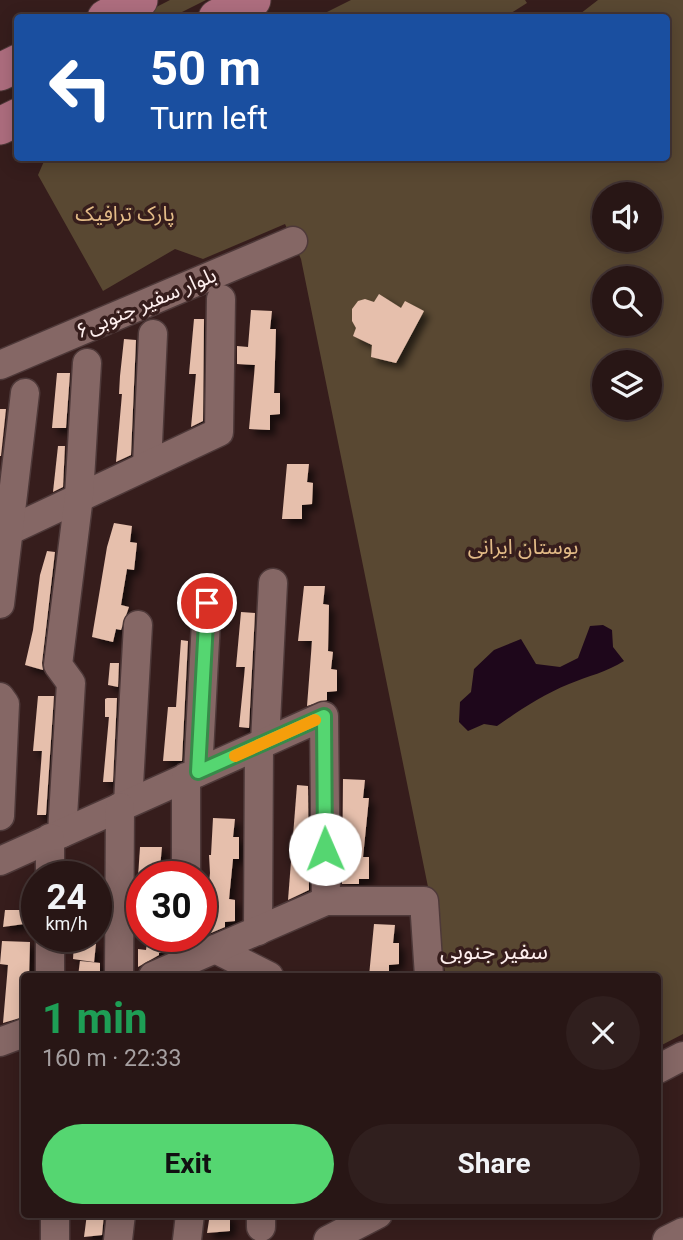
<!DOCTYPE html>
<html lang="en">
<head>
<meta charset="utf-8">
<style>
	:root { --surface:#281615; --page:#301f1e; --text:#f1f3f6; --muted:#a59fa0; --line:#443534; --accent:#55d671 }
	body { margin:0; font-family:Roboto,"Noto Sans Arabic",sans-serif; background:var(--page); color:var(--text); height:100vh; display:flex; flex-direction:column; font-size:26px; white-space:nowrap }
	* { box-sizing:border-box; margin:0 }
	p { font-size:23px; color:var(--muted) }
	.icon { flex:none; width:38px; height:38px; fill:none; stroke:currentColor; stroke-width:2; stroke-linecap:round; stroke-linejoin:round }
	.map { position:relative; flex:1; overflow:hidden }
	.side { position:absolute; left:21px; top:973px; width:640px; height:245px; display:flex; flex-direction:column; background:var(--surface); border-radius:7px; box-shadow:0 4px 18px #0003,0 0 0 2px var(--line) }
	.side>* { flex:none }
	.banner { position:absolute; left:14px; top:14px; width:656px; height:147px; border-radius:7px; box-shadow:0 4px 18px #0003,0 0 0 2px var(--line); background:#1a4fa0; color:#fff; overflow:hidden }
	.controls { position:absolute; left:592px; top:182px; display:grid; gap:14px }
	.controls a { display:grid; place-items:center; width:70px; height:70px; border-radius:50%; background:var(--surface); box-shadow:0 4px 18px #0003,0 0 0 2px var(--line); font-size:35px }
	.speed { position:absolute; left:21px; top:861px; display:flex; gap:14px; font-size:35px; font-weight:700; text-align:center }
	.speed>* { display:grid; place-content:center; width:91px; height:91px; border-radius:50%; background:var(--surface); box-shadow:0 4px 18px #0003,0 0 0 2px var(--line); line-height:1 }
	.speed small { font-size:18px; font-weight:400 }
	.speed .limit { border:10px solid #d22; background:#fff; color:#111 }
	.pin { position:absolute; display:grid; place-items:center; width:60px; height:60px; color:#fff; margin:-30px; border:4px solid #fff; border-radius:50%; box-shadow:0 2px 7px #0007 }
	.me { position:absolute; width:77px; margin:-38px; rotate:359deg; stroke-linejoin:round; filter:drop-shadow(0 0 5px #0008) }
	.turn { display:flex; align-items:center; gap:24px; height:147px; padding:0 21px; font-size:32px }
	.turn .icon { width:91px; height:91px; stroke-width:2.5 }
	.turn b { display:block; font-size:49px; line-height:60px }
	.round { display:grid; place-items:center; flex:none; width:74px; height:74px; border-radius:37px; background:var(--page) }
	.summary { display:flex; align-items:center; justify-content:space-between; height:119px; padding:0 21px }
	h1 { font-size:42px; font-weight:700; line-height:52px; color:#1e9e55 }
	.button { display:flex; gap:14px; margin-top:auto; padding:14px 21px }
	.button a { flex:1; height:80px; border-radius:42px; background:var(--accent); color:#111; font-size:28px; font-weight:700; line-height:80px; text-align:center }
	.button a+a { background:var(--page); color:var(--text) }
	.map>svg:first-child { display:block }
	.green { fill:#594832; fill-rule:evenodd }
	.water { fill:#1e071b }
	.building { fill:#e6bfac; filter:url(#shadow) }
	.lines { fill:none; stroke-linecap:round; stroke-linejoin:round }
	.minor-casing { stroke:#4e3939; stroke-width:31 }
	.major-casing { stroke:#4e3939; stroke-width:39 }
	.minor { stroke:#856765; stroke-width:28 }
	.major { stroke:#ad6d7e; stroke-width:37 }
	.route-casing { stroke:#378b49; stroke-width:18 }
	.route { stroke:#55d671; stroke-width:12 }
	.slow { stroke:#f59e0b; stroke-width:12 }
	.labels { text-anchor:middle; stroke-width:7; stroke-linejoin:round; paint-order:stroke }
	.park-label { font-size:21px; fill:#e3bb87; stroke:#361d1c }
	.street-label { font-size:21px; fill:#feefee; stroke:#361d1c }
	.neighbourhood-label { font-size:23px; fill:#feefee; stroke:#361d1c }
</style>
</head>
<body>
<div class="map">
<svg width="683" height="1240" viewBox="0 0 683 1240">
	<defs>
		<filter id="shadow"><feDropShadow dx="5.5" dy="5.5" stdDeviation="3.5" flood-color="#0009"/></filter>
	</defs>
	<rect width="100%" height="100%" fill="#361d1c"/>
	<!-- green -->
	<g class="green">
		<path d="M 170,0 L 206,0 L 172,17 L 135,18 Z"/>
		<path d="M 351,0 L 525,0 L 527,3 L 508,15 L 510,17 L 317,17 Z"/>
		<path d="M 598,0 L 683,0 L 683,1034 L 658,1047 L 658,976 L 446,976 L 301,259 L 285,224 L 203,259 L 175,249 L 103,291 L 38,175 L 45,159 L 49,158 L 667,158 L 667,18 L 576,17 ZM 604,194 L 649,194 L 649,240 L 604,240 ZM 604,278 L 649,278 L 649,324 L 604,324 ZM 604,362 L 649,362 L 649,408 L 604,408 Z"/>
	</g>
	<!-- water -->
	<path class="water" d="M 603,625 L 612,630 L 613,647 L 624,661 C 607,672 588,676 569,684 C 542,695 520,710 497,726 L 484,724 L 468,731 L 459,722 L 460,702 L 471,692 L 474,669 L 494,650 L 521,639 L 536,664 L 560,667 L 578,658 L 590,626 Z"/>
	<!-- building -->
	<g class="building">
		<path d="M 379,294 L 401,308 L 405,301 L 424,311 L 396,363 L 371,357 L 372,345 L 353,336 L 356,328 L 352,321 L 352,309 L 358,301 L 365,299 L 374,302 Z"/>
		<path d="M 251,310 L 272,311 L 270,329 L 276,329 L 274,393 L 280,393 L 280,414 L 270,415 L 270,430 L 249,429 L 255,365 L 237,364 L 237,346 L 248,347 Z"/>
		<path d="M 194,319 L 204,319 L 203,421 L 191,427 L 196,374 L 189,374 Z"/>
		<path d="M 124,339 L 136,340 L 131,455 L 116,462 L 122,394 L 119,394 L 120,376 Z"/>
		<path d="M 57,373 L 70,373 L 66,428 L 52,428 Z"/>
		<path d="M 0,409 L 6,409 L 1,456 L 0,456 Z"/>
		<path d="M 58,446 L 65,446 L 63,487 L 53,492 Z"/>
		<path d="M 287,464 L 309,464 L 307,482 L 313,483 L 312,504 L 302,505 L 302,519 L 282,519 Z"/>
		<path d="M 114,523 L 132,526 L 130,542 L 137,543 L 134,570 L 127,569 L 121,605 L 129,607 L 121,630 L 116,629 L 113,642 L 92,637 L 107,547 Z"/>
		<path d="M 47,551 L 55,552 L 42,663 L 43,670 L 25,665 L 33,630 L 40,575 Z"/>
		<path d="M 304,586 L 325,586 L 323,604 L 329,605 L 328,651 L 333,652 L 331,669 L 337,670 L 337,691 L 327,692 L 327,700 L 307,706 L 312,641 L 298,641 Z"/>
		<path d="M 241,612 L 255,613 L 249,728 L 239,727 L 245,667 L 236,667 Z"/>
		<path d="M 181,640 L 188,641 L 182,761 L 163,761 L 168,707 L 176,707 Z"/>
		<path d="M 110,663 L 119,663 L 118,687 L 108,685 Z"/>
		<path d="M 38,696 L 54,696 L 46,815 L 37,815 L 42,751 L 33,751 Z"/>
		<path d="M 107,698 L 117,698 L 113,782 L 103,782 L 109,717 L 105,717 L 105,699 Z"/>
		<path d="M 343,779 L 365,780 L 363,798 L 369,798 L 363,857 L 369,857 L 369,879 L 359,879 L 359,884 L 342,884 Z"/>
		<path d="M 297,785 L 308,786 L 309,890 L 288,900 Z"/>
		<path d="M 213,818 L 235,819 L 233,837 L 239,837 L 239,859 L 233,859 L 229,899 L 235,900 L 235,921 L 225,922 L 225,927 L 204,936 L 210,873 L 209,855 L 211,855 Z"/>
		<path d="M 140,847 L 162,847 L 159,877 L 138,877 Z"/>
		<path d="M 5,910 L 26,910 L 24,924 L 3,927 Z"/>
		<path d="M 374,924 L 395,925 L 393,943 L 399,943 L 399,964 L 389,965 L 389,976 L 369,976 Z"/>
		<path d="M 148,936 L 169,936 L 169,951 L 159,953 L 159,955 L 138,967 L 138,949 L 146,950 Z"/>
		<path d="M 2,941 L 30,942 L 29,976 L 24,976 L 23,1017 L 3,1023 L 8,965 L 0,964 Z"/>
		<path d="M 74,944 L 96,944 L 94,962 L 73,959 Z"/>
		<path d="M 80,961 L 100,963 L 100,976 L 78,976 Z"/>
		<path d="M 87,1214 L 104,1214 L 102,1235 L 84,1237 Z"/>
		<path d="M 210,1214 L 230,1214 L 230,1231 L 207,1233 Z"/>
	</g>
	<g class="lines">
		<!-- minor casing -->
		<g class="minor-casing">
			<g id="minor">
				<path d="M 0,365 L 293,241"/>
				<path d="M 147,465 L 153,334"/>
				<path d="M 0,535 L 219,432 L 221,299"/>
				<path d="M 0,604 L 25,393"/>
				<path d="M 0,697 L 5,704 L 0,816"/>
				<path d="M 265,742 L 273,583"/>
				<path d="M 198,772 L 207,603"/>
				<path d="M 128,803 L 138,625"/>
				<path d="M 62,833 L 71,683 L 58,665 L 79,496 L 87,363"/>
				<path d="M 0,861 L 324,716 L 326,901"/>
				<path d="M 50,877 L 50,838"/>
				<path d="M 186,877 L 186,777"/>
				<path d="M 258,931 L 259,745"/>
				<path d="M 215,949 L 269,976"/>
				<path d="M 50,976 L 50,936"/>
				<path d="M 119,976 L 120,807"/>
				<path d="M 153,976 L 326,901 L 424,901 L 429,976"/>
				<path d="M 0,1042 L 24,1033"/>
				<path d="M 658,1069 L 683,1056"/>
				<path d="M 261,1227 L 261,1214"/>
				<path d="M 55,1240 L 55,1214"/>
				<path d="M 118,1240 L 121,1214"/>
				<path d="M 187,1240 L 190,1214"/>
				<path d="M 328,1240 L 378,1214"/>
				<path d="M 667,1240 L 683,1232"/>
			</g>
		</g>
		<!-- major casing -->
		<g class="major-casing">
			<g id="major">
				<path d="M 106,18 L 139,0"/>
				<path d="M 217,18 L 252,0"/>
				<path d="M 0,72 L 18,63"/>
				<path d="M 0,126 L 18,117"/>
			</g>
		</g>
		<!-- minor -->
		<use href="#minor" class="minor"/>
		<!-- major -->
		<use href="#major" class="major"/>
	</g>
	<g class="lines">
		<!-- route casing -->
		<g class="route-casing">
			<path id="route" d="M 207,603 L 198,772 L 324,716 L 325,849"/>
		</g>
		<!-- route -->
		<use href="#route" class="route"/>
		<!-- slow -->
		<path class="slow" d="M 235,756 L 315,720"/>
	</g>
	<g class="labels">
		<!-- park labels -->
		<g class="park-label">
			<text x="125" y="221">پارک ترافیک</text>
			<text x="523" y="554">بوستان ایرانی</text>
		</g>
		<!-- street labels -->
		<g class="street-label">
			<text transform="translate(146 303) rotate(-23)" y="7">بلوار سفیر جنوبی۶</text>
		</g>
		<!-- neighbourhood labels -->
		<g class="neighbourhood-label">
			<text x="494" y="959">سفیر جنوبی</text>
		</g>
	</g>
</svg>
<div class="controls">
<a><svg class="icon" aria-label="sound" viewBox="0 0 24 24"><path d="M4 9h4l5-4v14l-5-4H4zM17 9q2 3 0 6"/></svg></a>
<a><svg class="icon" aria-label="search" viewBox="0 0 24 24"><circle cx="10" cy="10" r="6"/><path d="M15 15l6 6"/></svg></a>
<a><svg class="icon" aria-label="layers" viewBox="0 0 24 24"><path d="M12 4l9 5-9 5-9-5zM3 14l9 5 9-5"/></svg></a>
</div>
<div class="speed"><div>24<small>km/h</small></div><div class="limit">30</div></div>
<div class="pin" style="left:207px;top:603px;background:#d93025"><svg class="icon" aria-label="arrive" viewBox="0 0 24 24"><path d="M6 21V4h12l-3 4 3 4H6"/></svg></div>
<svg class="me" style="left:325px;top:849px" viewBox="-20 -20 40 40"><circle r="19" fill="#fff"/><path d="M0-13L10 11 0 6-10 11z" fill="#55d671"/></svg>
<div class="banner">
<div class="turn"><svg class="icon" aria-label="left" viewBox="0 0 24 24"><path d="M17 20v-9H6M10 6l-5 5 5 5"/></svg><div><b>50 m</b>Turn left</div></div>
</div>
<section class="side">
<div class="summary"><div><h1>1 min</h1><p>160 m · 22:33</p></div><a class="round"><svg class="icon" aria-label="close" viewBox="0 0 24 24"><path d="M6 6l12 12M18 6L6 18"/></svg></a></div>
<div class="button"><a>Exit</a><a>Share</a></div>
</section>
</div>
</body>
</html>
